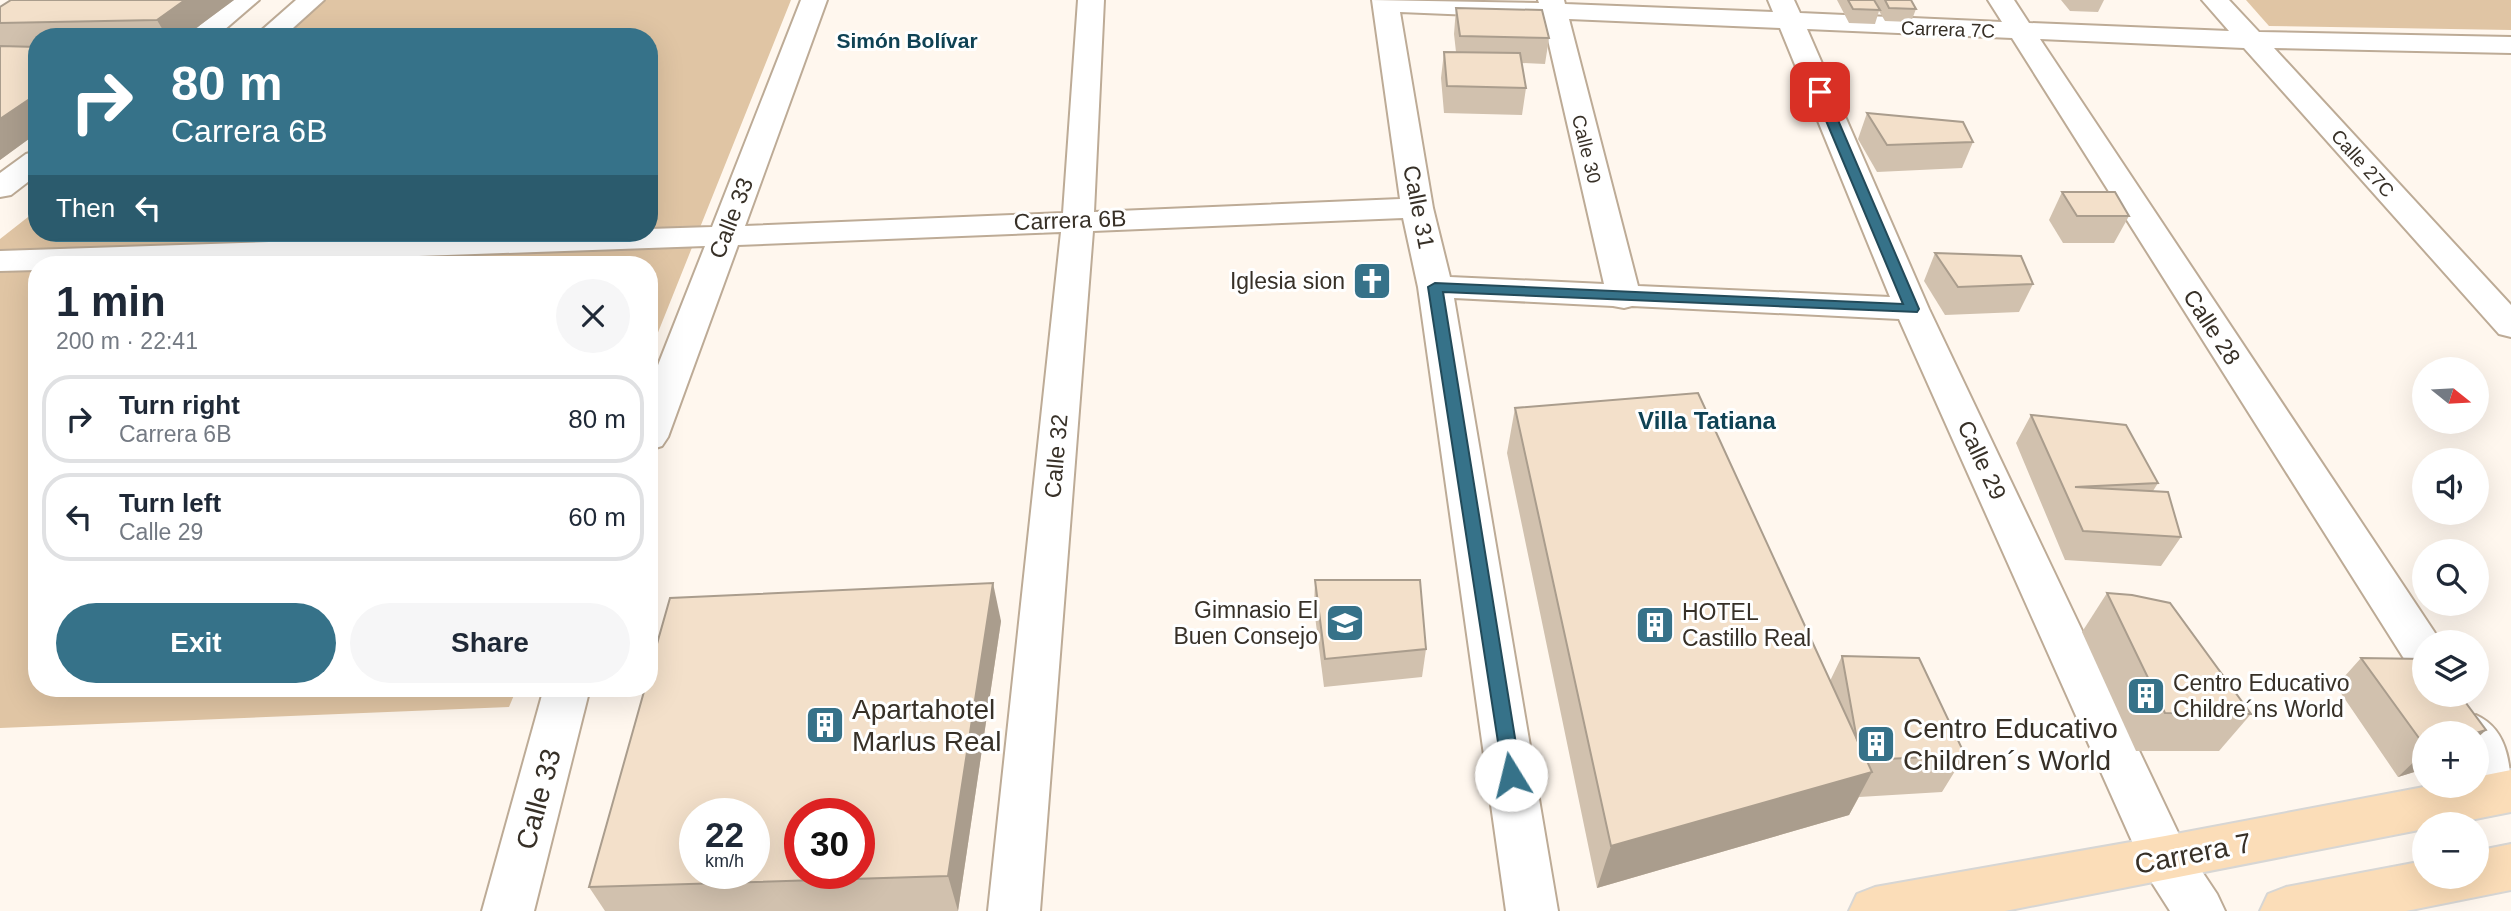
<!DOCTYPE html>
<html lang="en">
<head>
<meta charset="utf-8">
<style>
	:root { --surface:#fff; --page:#f6f6f7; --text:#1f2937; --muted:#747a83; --line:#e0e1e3; --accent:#367289 }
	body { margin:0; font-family:Arial,sans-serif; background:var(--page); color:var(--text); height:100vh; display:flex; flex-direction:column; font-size:26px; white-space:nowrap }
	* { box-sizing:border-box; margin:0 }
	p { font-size:23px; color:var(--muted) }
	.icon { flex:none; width:38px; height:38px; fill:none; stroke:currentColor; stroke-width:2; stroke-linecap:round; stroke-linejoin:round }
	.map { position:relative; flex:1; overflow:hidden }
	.sheet { position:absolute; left:28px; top:256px; width:630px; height:441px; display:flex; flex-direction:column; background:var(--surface); border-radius:28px; box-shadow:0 7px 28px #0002 }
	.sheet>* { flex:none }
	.hud { position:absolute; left:28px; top:28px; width:630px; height:214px; border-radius:28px; box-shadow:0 7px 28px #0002; background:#367289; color:#fff; overflow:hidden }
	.needle { width:46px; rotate:108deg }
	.buttons { position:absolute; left:2412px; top:357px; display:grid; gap:14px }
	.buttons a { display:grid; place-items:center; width:77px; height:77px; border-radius:50%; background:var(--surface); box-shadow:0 7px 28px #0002; font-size:35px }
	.speed { position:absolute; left:679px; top:798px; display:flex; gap:14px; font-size:35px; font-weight:700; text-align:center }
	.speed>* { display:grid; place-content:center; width:91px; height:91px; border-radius:50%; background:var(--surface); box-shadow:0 7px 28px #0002; line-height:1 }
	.speed small { font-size:18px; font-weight:400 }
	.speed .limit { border:10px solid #d22; background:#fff; color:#111 }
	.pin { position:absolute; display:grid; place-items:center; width:60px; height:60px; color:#fff; margin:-30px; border-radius:14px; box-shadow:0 4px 10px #0006 }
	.me { position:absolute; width:77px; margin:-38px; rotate:351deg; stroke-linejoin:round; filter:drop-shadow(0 0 5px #0008) }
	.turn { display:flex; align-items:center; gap:24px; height:147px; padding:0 28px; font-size:32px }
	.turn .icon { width:91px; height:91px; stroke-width:2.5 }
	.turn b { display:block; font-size:49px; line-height:60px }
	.then { display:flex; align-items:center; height:66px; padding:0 28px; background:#0003; gap:14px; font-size:26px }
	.round { display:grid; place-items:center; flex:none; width:74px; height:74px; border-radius:37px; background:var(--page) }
	.summary { display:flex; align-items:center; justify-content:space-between; height:119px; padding:0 28px }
	h1 { font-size:42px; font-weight:700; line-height:52px }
	.action { display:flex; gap:14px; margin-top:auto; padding:14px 28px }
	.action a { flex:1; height:80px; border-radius:42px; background:var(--accent); color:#fff; font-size:28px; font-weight:700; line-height:80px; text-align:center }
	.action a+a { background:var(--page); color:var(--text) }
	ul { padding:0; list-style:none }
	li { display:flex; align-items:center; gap:21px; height:88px; margin:0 14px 10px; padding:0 14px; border:4px solid var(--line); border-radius:28px }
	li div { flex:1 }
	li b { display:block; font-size:26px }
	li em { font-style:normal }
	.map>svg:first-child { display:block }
	.green { fill:#e0c5a4 }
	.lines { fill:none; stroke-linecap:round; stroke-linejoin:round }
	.minor-casing { stroke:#bdab96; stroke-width:4 }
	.major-casing { stroke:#d7d6d4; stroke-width:4 }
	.minor { fill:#fff; fill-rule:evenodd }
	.major { fill:#fbddb8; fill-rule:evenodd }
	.wall { fill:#d1c1ae }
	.shaded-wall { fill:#aa9d8d }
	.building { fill:#f3e0ca; stroke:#aa9d8d; stroke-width:2; fill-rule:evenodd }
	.route { fill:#367289; stroke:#234a59; stroke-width:2 }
	.labels { text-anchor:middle; stroke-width:6; stroke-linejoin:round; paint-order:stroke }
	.far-street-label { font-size:19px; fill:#373027; stroke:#fff }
	.far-neighbourhood-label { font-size:21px; font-weight:bold; fill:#0f4254; stroke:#fff }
	.street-label { font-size:23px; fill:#373027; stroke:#fff }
	.poi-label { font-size:23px; fill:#373027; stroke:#fff; text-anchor:end }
	.neighbourhood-label { font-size:24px; font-weight:bold; fill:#0f4254; stroke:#fff }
	.near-poi-label { font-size:28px; fill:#373027; stroke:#fff; text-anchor:start }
	.near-street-label { font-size:28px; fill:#373027; stroke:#fff }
</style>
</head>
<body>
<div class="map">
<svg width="2511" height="911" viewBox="0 0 2511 911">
	<rect width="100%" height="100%" fill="#fff7ee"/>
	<!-- green -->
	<g class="green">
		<path d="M 300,0 L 791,0 L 649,355 L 649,264 L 37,264 L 37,688 L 517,688 L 509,707 L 0,728 L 0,239 L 37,210 L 37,233 L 649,233 L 649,37 L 254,37 Z"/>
		<path d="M 2246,0 L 2511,0 L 2511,30 L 2269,26 Z"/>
	</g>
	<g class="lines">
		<!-- minor casing -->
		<g class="minor-casing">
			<g id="minor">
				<path d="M 230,0 L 259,0 L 216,37 L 186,37 Z"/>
				<path d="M 296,0 L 324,0 L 283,37 L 254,37 Z"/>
				<path d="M 801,0 L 827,0 L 745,226 L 1063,213 L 1078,0 L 1104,0 L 1094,212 L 1400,199 L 1372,0 L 1539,3 L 1538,0 L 1564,0 L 1565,4 L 1773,12 L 1768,0 L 1794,0 L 1800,13 L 2002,22 L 1988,0 L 2014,0 L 2029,23 L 2229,31 L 2202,0 L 2229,0 L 2259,32 L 2511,37 L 2511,53 L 2274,48 L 2511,305 L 2511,337 L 2499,334 L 2244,48 L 2040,39 L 2441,642 L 2424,642 L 2424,671 L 2408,665 L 2012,38 L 1807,29 L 1929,309 L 2183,843 L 2217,894 L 2225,911 L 2170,911 L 2147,875 L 1899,319 L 1632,306 L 1624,308 L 1613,306 L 1454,298 L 1558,911 L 1506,911 L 1418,287 L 1403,218 L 1093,231 L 1040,911 L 988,911 L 1061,232 L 738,245 L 668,437 L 662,446 L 649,450 L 649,388 L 705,246 L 190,264 L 37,264 L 37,270 L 0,271 L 0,251 L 537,233 L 649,233 L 649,229 L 712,227 ZM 1400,12 L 1543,18 L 1604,284 L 1450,277 L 1433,208 ZM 1569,19 L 1780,28 L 1890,297 L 1638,286 Z"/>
				<path d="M 37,151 L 37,175 L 11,195 L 0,197 L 0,173 L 26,154 Z"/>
				<path d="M 544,688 L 590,688 L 534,911 L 482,911 Z"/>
				<path d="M 2476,715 C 2511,731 2511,770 2511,809 C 2473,795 2476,768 2476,733 L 2454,733 L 2460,721 Z"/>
			</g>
		</g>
		<!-- major casing -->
		<g class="major-casing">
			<g id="major">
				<path d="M 2511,770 L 2511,812 L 2450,824 L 2424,824 L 2424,829 L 2005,911 L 1849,911 L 1857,894 L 1875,887 L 2165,836 L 2429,786 L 2476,786 L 2476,777 Z"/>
				<path d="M 2511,844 L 2511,890 L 2406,911 L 2260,911 L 2268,894 L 2286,887 L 2424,861 L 2424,877 L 2476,877 L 2476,851 Z"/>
			</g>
		</g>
		<!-- minor -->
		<use href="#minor" class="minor"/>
		<!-- major -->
		<use href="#major" class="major"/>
	</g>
	<!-- wall -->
	<g class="wall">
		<path d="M 234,0 L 184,37 L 37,37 L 37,133 L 0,160 L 0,7 Z"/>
		<path d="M 1837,0 L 1911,0 L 1916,9 L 1911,22 L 1885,21 L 1879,11 L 1875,24 L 1849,23 Z"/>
		<path d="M 2061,0 L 2104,0 L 2098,12 L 2070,11 Z"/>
		<path d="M 1456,8 L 1549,38 L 1545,64 L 1522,63 L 1526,88 L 1522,115 L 1444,113 L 1441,78 L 1444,52 L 1456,52 L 1454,34 Z"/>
		<path d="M 1867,113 L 1973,142 L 1962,168 L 1877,172 L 1858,139 Z"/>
		<path d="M 2062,192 L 2129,216 L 2114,243 L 2063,243 L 2049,220 Z"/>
		<path d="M 1935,253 L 2033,284 L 2019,312 L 1945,315 L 1924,281 Z"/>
		<path d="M 1515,408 L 1830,681 L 1842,656 L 1965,755 L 1942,792 L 1859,797 L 1849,815 L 1597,888 L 1507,453 Z"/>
		<path d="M 2031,415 L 2158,483 L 2153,491 L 2181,537 L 2161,566 L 2065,560 L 2016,443 Z"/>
		<path d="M 1315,580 L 1426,649 L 1422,677 L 1324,687 L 1314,608 Z"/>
		<path d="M 2107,593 L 2251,714 L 2219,751 L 2136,751 L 2082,632 Z"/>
		<path d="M 1001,621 L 958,911 L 605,911 L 589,887 Z"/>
		<path d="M 2361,658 L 2486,730 L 2476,739 L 2476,733 L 2424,733 L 2424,769 L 2398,777 L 2336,686 Z"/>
	</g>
	<!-- shaded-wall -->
	<g class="shaded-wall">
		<path d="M 185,0 L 234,0 L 184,37 L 167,37 L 157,20 Z"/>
		<path d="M 37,94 L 37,133 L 0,160 L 0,119 Z"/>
		<path d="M 993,583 L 1001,621 L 958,911 L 948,876 Z"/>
		<path d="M 2486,730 L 2476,739 L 2476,733 Z"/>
		<path d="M 2424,752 L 2424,769 L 2398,777 Z"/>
		<path d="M 1872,772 L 1849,815 L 1597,888 L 1611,846 Z"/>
	</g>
	<!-- building -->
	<g class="building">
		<path d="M 11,0 L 185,0 L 157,20 L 0,23 L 0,7 Z"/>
		<path d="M 1848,0 L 1874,0 L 1880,10 L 1853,9 Z"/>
		<path d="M 1885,0 L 1911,0 L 1916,9 L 1889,8 Z"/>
		<path d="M 1456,8 L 1542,10 L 1549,38 L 1460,36 Z"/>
		<path d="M 0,46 L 37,47 L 37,94 L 0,119 Z"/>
		<path d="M 1444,52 L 1520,53 L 1526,88 L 1447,86 Z"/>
		<path d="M 1867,113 L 1963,122 L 1973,142 L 1887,145 Z"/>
		<path d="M 2062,192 L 2115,192 L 2129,216 L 2077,216 Z"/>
		<path d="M 1935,253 L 2021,256 L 2033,284 L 1958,287 Z"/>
		<path d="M 1698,393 L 1872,772 L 1611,846 L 1515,408 Z"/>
		<path d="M 2031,415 L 2126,425 L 2158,483 L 2075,487 L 2168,492 L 2181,537 L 2083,531 Z"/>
		<path d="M 1315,580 L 1420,580 L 1426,649 L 1325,659 Z"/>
		<path d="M 993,583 L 948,876 L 589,887 L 645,688 L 649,688 L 649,672 L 670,598 ZM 695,814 L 754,814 L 754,873 L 695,873 ZM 800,814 L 859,814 L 859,873 L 800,873 Z"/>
		<path d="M 2107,593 L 2132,595 L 2170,603 L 2251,714 L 2165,713 Z"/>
		<path d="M 1842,656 L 1919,658 L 1965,755 L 1867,760 L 1857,740 Z"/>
		<path d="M 2361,658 L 2424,659 L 2424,695 L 2460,695 L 2486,730 L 2476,733 L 2424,733 L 2424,745 Z"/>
	</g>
	<!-- route -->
	<path class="route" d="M 1816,89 L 1826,92 L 1919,309 L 1917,312 L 1443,292 L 1521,775 L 1518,781 L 1511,784 L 1504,781 L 1428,287 L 1435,283 L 1903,304 L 1814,92 Z"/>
	<!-- icons -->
	<defs>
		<g id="church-square" transform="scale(2.0125)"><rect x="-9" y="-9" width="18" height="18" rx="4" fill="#367289" stroke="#fff"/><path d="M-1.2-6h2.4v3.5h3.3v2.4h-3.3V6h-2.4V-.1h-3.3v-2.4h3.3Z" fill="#fff"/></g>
		<g id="school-square" transform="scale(2.0125)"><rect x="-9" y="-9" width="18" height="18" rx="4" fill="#367289" stroke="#fff"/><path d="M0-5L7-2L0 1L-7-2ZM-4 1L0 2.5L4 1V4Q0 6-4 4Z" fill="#fff"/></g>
		<g id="building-square" transform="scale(2.0125)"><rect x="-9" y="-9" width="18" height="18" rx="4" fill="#367289" stroke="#fff"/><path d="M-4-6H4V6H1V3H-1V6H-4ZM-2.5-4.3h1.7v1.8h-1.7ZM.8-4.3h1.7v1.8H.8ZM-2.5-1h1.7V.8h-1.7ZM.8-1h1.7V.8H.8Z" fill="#fff"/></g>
	</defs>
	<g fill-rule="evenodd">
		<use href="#church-square" x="1372" y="281"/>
		<use href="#school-square" x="1345" y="623"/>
		<use href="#building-square" x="1655" y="625"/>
		<use href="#building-square" x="2146" y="696"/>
		<use href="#building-square" x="825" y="725"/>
		<use href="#building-square" x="1876" y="744"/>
	</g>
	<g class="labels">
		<!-- far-street labels -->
		<g class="far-street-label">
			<text transform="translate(1948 29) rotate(2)" y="7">Carrera 7C</text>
			<text transform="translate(1587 149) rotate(76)" y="7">Calle 30</text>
			<text transform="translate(2363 163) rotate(48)" y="7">Calle 27C</text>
		</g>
		<!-- far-neighbourhood labels -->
		<g class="far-neighbourhood-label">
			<text x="907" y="48">Simón Bolívar</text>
		</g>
		<!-- street labels -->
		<g class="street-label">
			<text transform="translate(1419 207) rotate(79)" y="8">Calle 31</text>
			<text transform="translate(731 218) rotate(-69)" y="8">Calle 33</text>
			<text transform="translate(1070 220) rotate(-2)" y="8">Carrera 6B</text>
			<text transform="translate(2212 327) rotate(57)" y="8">Calle 28</text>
			<text transform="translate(1056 456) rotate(-85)" y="8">Calle 32</text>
			<text transform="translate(1982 460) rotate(65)" y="8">Calle 29</text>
		</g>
		<!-- poi labels -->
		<g class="poi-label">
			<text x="1345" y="289">Iglesia sion</text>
			<text x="1318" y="618">Gimnasio El<tspan x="1318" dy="26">Buen Consejo</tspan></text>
			<text x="1682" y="620" text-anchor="start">HOTEL<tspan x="1682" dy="26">Castillo Real</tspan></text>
			<text x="2173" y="691" text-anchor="start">Centro Educativo<tspan x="2173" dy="26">Childre´ns World</tspan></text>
		</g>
		<!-- neighbourhood labels -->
		<g class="neighbourhood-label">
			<text x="1707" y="429">Villa Tatiana</text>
		</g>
		<!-- near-poi labels -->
		<g class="near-poi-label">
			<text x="852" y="719">Apartahotel<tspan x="852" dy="32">Marlus Real</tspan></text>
			<text x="1903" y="738">Centro Educativo<tspan x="1903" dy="32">Children´s World</tspan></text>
		</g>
		<!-- near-street labels -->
		<g class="near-street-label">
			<text transform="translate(538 799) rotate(-75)" y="10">Calle 33</text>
			<text transform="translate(2193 853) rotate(-11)" y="10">Carrera 7</text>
		</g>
	</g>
</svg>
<div class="buttons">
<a><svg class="needle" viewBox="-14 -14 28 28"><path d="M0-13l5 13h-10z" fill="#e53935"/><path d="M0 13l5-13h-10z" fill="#747a83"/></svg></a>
<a><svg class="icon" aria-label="sound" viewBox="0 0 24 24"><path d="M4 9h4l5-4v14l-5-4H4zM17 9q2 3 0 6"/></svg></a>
<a><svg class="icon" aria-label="search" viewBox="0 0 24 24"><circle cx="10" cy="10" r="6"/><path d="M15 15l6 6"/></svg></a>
<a><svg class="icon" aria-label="layers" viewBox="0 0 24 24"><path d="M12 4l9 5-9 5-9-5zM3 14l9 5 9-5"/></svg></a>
<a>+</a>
<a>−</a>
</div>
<div class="speed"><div>22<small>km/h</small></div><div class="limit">30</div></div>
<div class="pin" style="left:1820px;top:92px;background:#d93025"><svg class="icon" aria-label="arrive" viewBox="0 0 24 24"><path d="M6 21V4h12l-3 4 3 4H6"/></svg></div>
<svg class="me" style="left:1511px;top:775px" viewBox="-20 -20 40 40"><circle r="19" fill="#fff"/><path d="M0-13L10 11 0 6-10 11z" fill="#367289"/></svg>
<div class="hud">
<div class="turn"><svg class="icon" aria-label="right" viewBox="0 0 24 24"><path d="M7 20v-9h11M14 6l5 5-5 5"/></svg><div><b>80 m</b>Carrera 6B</div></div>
<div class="then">Then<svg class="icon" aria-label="left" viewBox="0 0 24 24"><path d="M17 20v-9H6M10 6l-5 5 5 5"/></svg></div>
</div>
<section class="sheet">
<div class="summary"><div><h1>1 min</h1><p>200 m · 22:41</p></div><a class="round"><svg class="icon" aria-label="close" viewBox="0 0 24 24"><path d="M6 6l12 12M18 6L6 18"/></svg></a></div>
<ul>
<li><svg class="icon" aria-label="right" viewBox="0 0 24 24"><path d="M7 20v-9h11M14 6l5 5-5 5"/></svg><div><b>Turn right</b><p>Carrera 6B</p></div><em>80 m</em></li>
<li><svg class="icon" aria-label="left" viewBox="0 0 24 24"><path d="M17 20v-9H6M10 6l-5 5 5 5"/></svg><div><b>Turn left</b><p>Calle 29</p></div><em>60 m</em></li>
</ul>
<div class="action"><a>Exit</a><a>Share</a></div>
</section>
</div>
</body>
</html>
